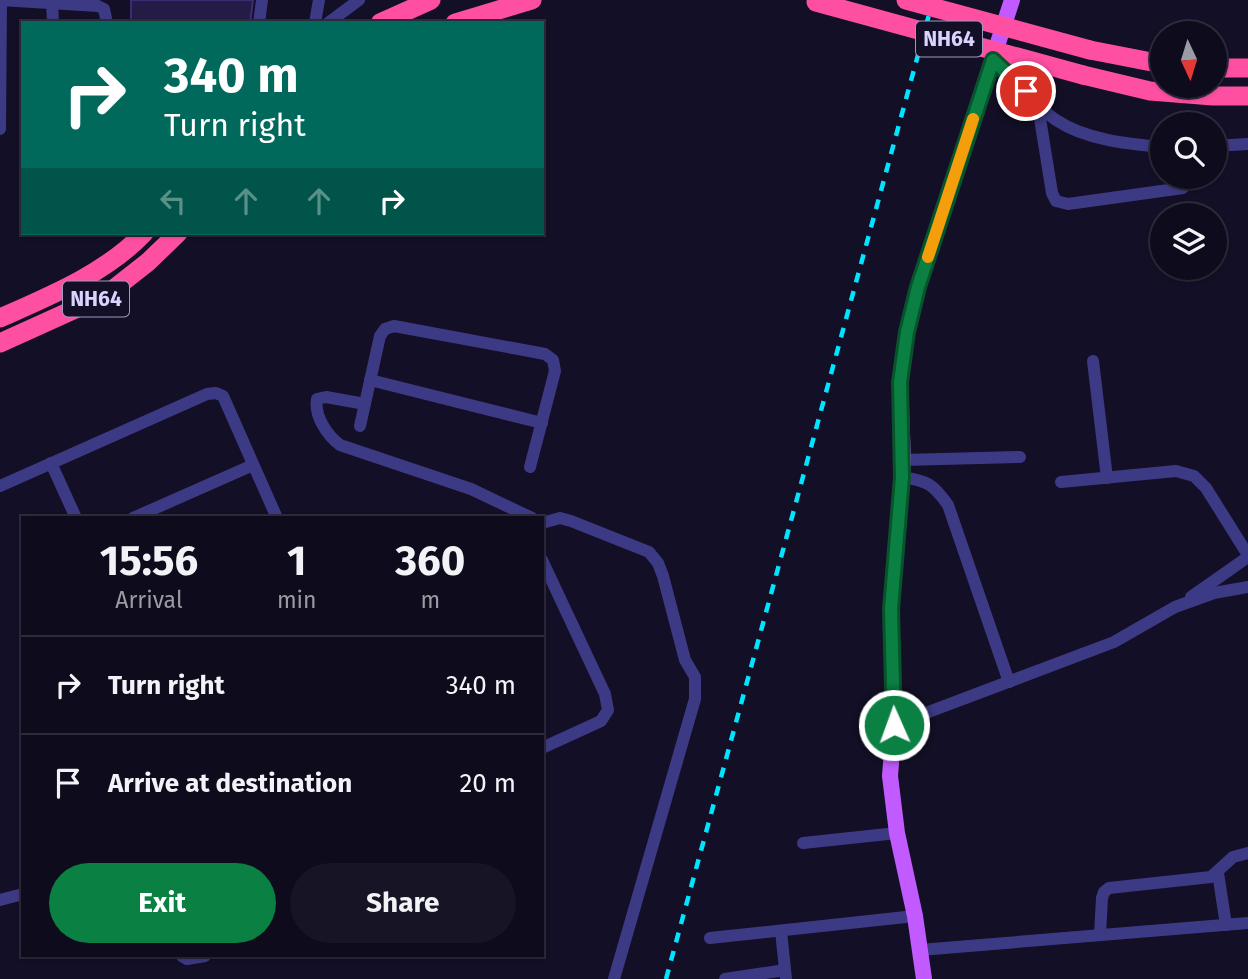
<!DOCTYPE html>
<html lang="en">
<head>
<meta charset="utf-8">
<style>
	:root { --surface:#0e0b1c; --page:#171425; --text:#f1f3f6; --muted:#9b9ba3; --line:#2e2b3b; --accent:#0b8043 }
	body { margin:0; font-family:"Fira Sans",sans-serif; background:var(--page); color:var(--text); height:100vh; display:flex; flex-direction:column; font-size:26px; white-space:nowrap }
	* { box-sizing:border-box; margin:0 }
	p { font-size:23px; color:var(--muted) }
	.icon { flex:none; width:38px; height:38px; fill:none; stroke:currentColor; stroke-width:2; stroke-linecap:round; stroke-linejoin:round }
	.map { position:relative; flex:1; overflow:hidden }
	.side { position:absolute; left:21px; top:516px; width:523px; height:441px; display:flex; flex-direction:column; background:var(--surface); border-radius:0px; box-shadow:0 2px 5px #0004,0 0 0 2px var(--line) }
	.side>* { flex:none }
	.banner { position:absolute; left:21px; top:21px; width:523px; height:214px; border-radius:0px; box-shadow:0 2px 5px #0004,0 0 0 2px var(--line); background:#00695c; color:#fff; overflow:hidden }
	.needle { width:46px; rotate:176deg }
	.fabs { position:absolute; left:1150px; top:21px; display:grid; gap:14px }
	.fabs a { display:grid; place-items:center; width:77px; height:77px; border-radius:50%; background:var(--surface); box-shadow:0 2px 5px #0004,0 0 0 2px var(--line); font-size:35px }
	.pin { position:absolute; display:grid; place-items:center; width:60px; height:60px; color:#fff; margin:-30px; border:4px solid #fff; border-radius:50%; box-shadow:0 2px 7px #0007 }
	.me { position:absolute; width:77px; margin:-38px; rotate:358deg; stroke-linejoin:round; filter:drop-shadow(0 0 5px #0008) }
	.turn { display:flex; align-items:center; gap:24px; height:147px; padding:0 28px; font-size:32px }
	.turn .icon { width:91px; height:91px; stroke-width:2.5 }
	.turn b { display:block; font-size:49px; line-height:60px }
	.lanes { display:flex; align-items:center; height:66px; padding:0 28px; background:#0003; justify-content:center; gap:35px; direction:ltr }
	.lanes .off { opacity:.35 }
	.eta { display:flex; justify-content:space-evenly; align-items:center; height:119px; text-align:center }
	.eta b { font-size:42px; font-weight:700; line-height:49px }
	.primary-button { display:flex; gap:14px; margin-top:auto; padding:14px 28px }
	.primary-button a { flex:1; height:80px; border-radius:42px; background:var(--accent); color:#fff; font-size:28px; font-weight:700; line-height:80px; text-align:center }
	.primary-button a+a { background:var(--page); color:var(--text) }
	ul { padding:0; list-style:none }
	li { display:flex; align-items:center; gap:21px; height:98px; padding:0 28px; border-top:2px solid var(--line) }
	li div { flex:1 }
	li b { display:block; font-size:26px }
	li em { font-style:normal }
	.map>svg:first-child { display:block }
	.building { fill:#241b47; stroke:#3b2d73; stroke-width:2 }
	.lines { fill:none; stroke-linecap:round; stroke-linejoin:round }
	.minor { stroke:#3d3a85; stroke-width:12 }
	.major { stroke:#c25bff; stroke-width:16 }
	.highway { stroke:#ff4fa3; stroke-width:19 }
	.rail { stroke:#00e5ff; stroke-width:4.5; stroke-dasharray:10 9; stroke-linecap:butt }
	.highway-bridge { stroke:#ff4fa3; stroke-width:19 }
	.route-casing { stroke:#07532c; stroke-width:18 }
	.route { stroke:#0b8043; stroke-width:12 }
	.slow { stroke:#f59e0b; stroke-width:12 }
	.labels { text-anchor:middle; stroke-width:7; stroke-linejoin:round; paint-order:stroke }
	.shield { fill:#130f26; stroke:#9e99be; stroke-width:2 }
	.shield-label { font-size:21px; font-weight:bold; fill:#d9d4ff }
</style>
</head>
<body>
<div class="map">
<svg width="1248" height="979" viewBox="0 0 1248 979">
	<rect width="100%" height="100%" fill="#130f26"/>
	<!-- building -->
	<path class="building" d="M 131,0 L 253,0 L 250,23 L 131,23 Z"/>
	<g class="lines">
		<!-- minor -->
		<g class="minor">
			<path d="M 0,0 L 98,6 L 104,9 L 107,23"/>
			<path d="M 52,3 L 53,23"/>
			<path d="M 259,23 L 262,0"/>
			<path d="M 315,23 L 319,0"/>
			<path d="M 328,23 L 359,0"/>
			<path d="M 993,60 C 1012,78 1035,106 1056,120 C 1086,140 1128,144 1162,147"/>
			<path d="M 1038,106 L 1052,193 L 1056,201 L 1068,204 L 1183,188"/>
			<path d="M 0,129 L 1,0"/>
			<path d="M 1214,146 L 1248,144"/>
			<path d="M 1093,361 L 1107,478"/>
			<path d="M 370,380 L 542,423"/>
			<path d="M 365,404 L 326,397 L 317,399 C 314,416 327,435 340,445 L 471,489 L 532,518"/>
			<path d="M 360,426 L 380,336 L 385,329 L 394,326 L 545,354 L 553,360 L 555,371 L 530,467"/>
			<path d="M 903,460 L 1020,457"/>
			<path d="M 51,463 L 76,518"/>
			<path d="M 902,477 C 928,481 933,484 948,505 L 1009,682"/>
			<path d="M 1061,482 L 1176,471 L 1194,476 L 1206,488 L 1248,555"/>
			<path d="M 0,486 L 207,394 L 216,393 L 223,396 L 277,518"/>
			<path d="M 133,518 L 253,465"/>
			<path d="M 542,523 L 560,518 L 571,521 L 649,552 L 658,563 L 663,576 L 685,660 L 695,677 L 695,699 L 614,979"/>
			<path d="M 542,560 L 605,694 L 608,710 L 601,721 L 542,748"/>
			<path d="M 1191,597 L 1248,557"/>
			<path d="M 894,725 L 1114,642 L 1175,607 L 1214,593 L 1248,587"/>
			<path d="M 803,843 L 897,833"/>
			<path d="M 1218,873 L 1226,925"/>
			<path d="M 0,900 L 23,894"/>
			<path d="M 781,931 L 786,979"/>
			<path d="M 1100,935 L 1102,898 L 1104,892 L 1109,888 L 1211,877 L 1233,857 L 1248,853"/>
			<path d="M 710,938 L 915,916"/>
			<path d="M 920,950 L 1248,923"/>
			<path d="M 182,956 L 187,959 L 205,956"/>
			<path d="M 725,979 L 785,970"/>
		</g>
		<!-- major -->
		<path class="major" d="M 924,979 L 915,916 L 897,833 L 890,776 L 894,725 L 891,609 L 903,460 L 900,382 L 907,332 L 918,287 L 1012,0"/>
		<!-- highway -->
		<g class="highway">
			<path d="M 380,23 L 431,0"/>
			<path d="M 455,23 L 532,0"/>
			<path d="M 1090,50 L 1162,64"/>
			<path d="M 1214,68 L 1248,68"/>
			<path d="M 1083,75 L 1150,91 L 1213,96 L 1248,96"/>
			<path d="M 0,318 C 50,296 106,273 144,233"/>
			<path d="M 0,343 L 106,295 L 148,262 L 178,233"/>
		</g>
		<!-- rail -->
		<path class="rail" d="M 666,979 L 933,0"/>
		<!-- highway-bridge -->
		<g class="highway-bridge">
			<path d="M 906,0 L 1090,50"/>
			<path d="M 816,2 L 1083,75"/>
		</g>
	</g>
	<g class="lines">
		<!-- route casing -->
		<g class="route-casing">
			<path id="route" d="M 894,725 L 891,609 L 902,477 L 900,382 L 907,332 L 918,287 L 993,60 L 1026,91"/>
		</g>
		<!-- route -->
		<use href="#route" class="route"/>
		<!-- slow -->
		<path class="slow" d="M 928,257 L 973,119"/>
	</g>
	<g class="labels">
		<!-- shield labels -->
		<g class="shield">
			<rect x="916" y="21.5" width="66" height="35" rx="5"/>
			<rect x="63" y="281.5" width="66" height="35" rx="5"/>
		</g>
		<g class="shield-label">
			<text x="949" y="46">NH64</text>
			<text x="96" y="306">NH64</text>
		</g>
	</g>
</svg>
<div class="fabs">
<a><svg class="needle" viewBox="-14 -14 28 28"><path d="M0-13l5 13h-10z" fill="#e53935"/><path d="M0 13l5-13h-10z" fill="#9b9ba3"/></svg></a>
<a><svg class="icon" aria-label="search" viewBox="0 0 24 24"><circle cx="10" cy="10" r="6"/><path d="M15 15l6 6"/></svg></a>
<a><svg class="icon" aria-label="layers" viewBox="0 0 24 24"><path d="M12 4l9 5-9 5-9-5zM3 14l9 5 9-5"/></svg></a>
</div>
<div class="pin" style="left:1026px;top:91px;background:#d93025"><svg class="icon" aria-label="arrive" viewBox="0 0 24 24"><path d="M6 21V4h12l-3 4 3 4H6"/></svg></div>
<svg class="me" style="left:894px;top:725px" viewBox="-20 -20 40 40"><circle r="17" fill="#0b8043" stroke="#fff" stroke-width="3"/><path d="M0-11L8 9 0 5-8 9z" fill="#fff"/></svg>
<div class="banner">
<div class="turn"><svg class="icon" aria-label="right" viewBox="0 0 24 24"><path d="M7 20v-9h11M14 6l5 5-5 5"/></svg><div><b>340 m</b>Turn right</div></div>
<div class="lanes"><svg class="icon off" aria-label="left" viewBox="0 0 24 24"><path d="M17 20v-9H6M10 6l-5 5 5 5"/></svg><svg class="icon off" aria-label="ahead" viewBox="0 0 24 24"><path d="M12 20V5M6 11l6-6 6 6"/></svg><svg class="icon off" aria-label="ahead" viewBox="0 0 24 24"><path d="M12 20V5M6 11l6-6 6 6"/></svg><svg class="icon" aria-label="right" viewBox="0 0 24 24"><path d="M7 20v-9h11M14 6l5 5-5 5"/></svg></div>
</div>
<section class="side">
<div class="eta">
<div><b>15:56</b><p>Arrival</p></div>
<div><b>1</b><p>min</p></div>
<div><b>360</b><p>m</p></div>
</div>
<ul>
<li><svg class="icon" aria-label="right" viewBox="0 0 24 24"><path d="M7 20v-9h11M14 6l5 5-5 5"/></svg><div><b>Turn right</b></div><em>340 m</em></li>
<li><svg class="icon" aria-label="arrive" viewBox="0 0 24 24"><path d="M6 21V4h12l-3 4 3 4H6"/></svg><div><b>Arrive at destination</b></div><em>20 m</em></li>
</ul>
<div class="primary-button"><a>Exit</a><a>Share</a></div>
</section>
</div>
</body>
</html>
